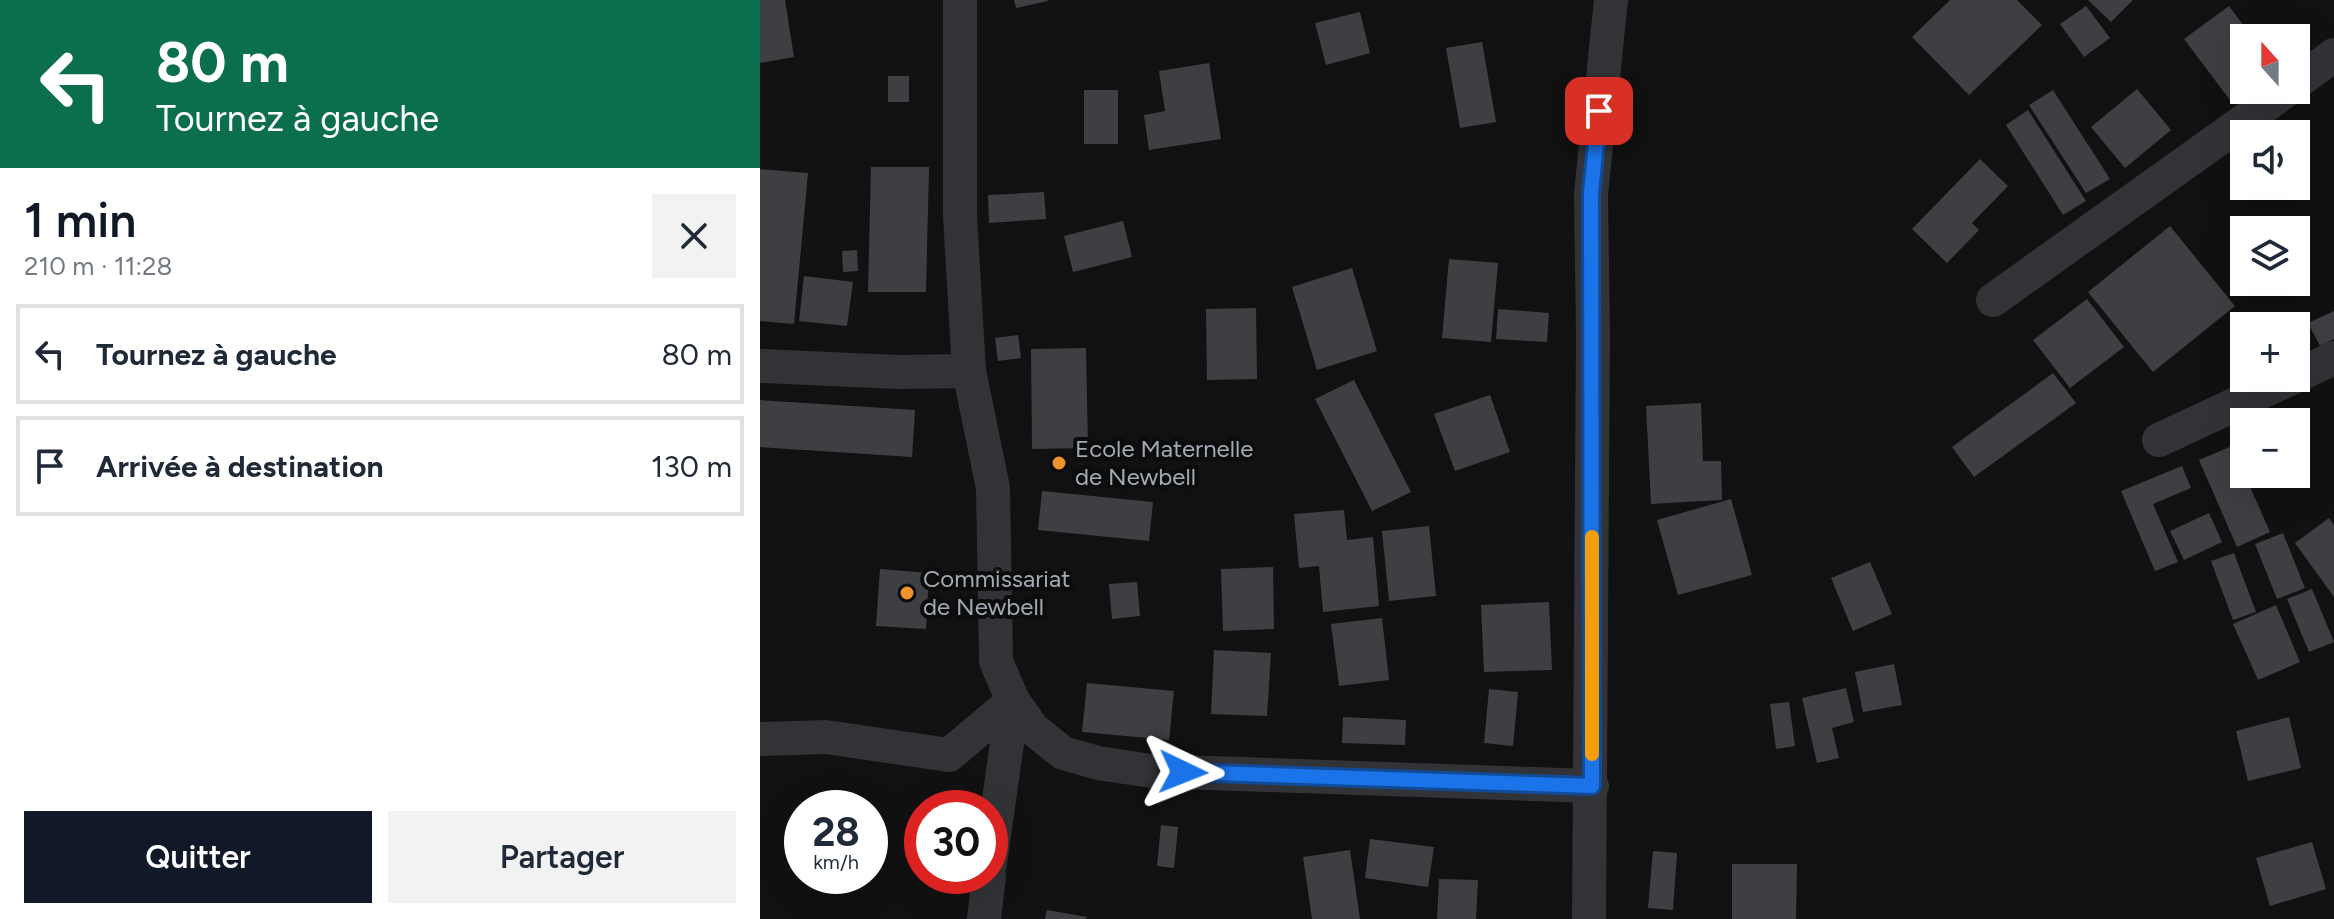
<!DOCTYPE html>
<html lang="fr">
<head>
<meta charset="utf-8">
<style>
	:root { --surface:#fff; --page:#f2f2f3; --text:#1f2937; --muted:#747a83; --line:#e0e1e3; --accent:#111827 }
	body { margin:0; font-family:Figtree,sans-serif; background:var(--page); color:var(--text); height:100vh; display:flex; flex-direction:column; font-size:30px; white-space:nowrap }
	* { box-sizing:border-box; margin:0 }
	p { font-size:26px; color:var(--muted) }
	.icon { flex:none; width:44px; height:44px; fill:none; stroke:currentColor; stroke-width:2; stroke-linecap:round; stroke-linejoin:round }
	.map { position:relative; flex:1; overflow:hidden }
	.sheet { display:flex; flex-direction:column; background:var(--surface); width:760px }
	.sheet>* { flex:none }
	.guide { background:#0b6e4f; color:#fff; overflow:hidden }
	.needle { width:52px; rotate:339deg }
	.controls { position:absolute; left:1470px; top:24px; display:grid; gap:16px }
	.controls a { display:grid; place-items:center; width:80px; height:80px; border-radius:0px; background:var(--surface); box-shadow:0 8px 32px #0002; font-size:40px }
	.speed { position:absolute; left:24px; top:790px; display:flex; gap:16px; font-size:40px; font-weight:700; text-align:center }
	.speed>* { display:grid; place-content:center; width:104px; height:104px; border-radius:50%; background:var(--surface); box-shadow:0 8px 32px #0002; line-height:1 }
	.speed small { font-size:20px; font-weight:400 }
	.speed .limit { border:12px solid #d22; background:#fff; color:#111 }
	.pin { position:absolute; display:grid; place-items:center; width:68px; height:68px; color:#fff; margin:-34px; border-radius:16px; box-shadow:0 4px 12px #0006 }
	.me { position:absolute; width:88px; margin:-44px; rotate:92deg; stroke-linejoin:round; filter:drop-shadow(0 0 6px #0008) }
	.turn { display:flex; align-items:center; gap:28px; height:168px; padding:0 24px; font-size:36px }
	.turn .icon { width:104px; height:104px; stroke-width:2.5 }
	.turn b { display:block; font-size:56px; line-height:68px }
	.round { display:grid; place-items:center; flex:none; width:84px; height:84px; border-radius:0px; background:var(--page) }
	.overview { display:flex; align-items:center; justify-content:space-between; height:136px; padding:0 24px }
	h1 { font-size:48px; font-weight:600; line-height:60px; color:var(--accent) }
	.button { display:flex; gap:16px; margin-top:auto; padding:16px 24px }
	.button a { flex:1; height:92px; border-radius:0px; background:var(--accent); color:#fff; font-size:32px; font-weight:600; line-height:92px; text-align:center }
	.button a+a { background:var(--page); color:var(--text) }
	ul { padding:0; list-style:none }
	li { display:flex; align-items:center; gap:24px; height:100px; margin:0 16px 12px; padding:0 8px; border:4px solid var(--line); border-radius:0px }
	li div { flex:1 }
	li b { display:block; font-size:30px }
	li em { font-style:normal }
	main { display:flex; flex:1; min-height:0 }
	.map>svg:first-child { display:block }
	.building { fill:#3d3f42 }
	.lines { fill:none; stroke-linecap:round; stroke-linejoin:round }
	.minor { stroke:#323337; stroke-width:34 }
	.route-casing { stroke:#114b97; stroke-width:20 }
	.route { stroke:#1a73e8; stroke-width:14 }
	.slow { stroke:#f59e0b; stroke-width:14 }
	.poi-dot { fill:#f1932a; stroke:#0c0c0d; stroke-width:3 }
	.labels { text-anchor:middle; stroke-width:8; stroke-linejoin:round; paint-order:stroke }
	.poi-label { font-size:24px; fill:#a2aab3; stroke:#0c0c0d; text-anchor:start }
</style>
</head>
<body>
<main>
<section class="sheet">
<div class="guide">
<div class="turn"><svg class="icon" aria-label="left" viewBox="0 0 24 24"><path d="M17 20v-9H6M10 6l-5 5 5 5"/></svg><div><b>80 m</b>Tournez à gauche</div></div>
</div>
<div class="overview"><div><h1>1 min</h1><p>210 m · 11:28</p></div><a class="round"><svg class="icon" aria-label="close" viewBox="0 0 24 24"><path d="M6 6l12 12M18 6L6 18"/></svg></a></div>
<ul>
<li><svg class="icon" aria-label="left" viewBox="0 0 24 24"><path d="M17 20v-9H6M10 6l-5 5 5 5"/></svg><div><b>Tournez à gauche</b></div><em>80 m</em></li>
<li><svg class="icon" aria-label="arrive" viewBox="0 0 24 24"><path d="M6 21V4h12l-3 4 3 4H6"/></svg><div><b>Arrivée à destination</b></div><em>130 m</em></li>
</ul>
<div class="button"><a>Quitter</a><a>Partager</a></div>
</section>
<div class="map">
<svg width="1574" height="919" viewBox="0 0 1574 919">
	<rect width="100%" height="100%" fill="#111112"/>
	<!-- building -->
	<g class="building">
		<path d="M 0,0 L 25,0 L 34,57 L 0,63 Z"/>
		<path d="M 254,0 L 287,0 L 288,1 L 256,8 Z"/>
		<path d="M 1190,0 L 1257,0 L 1282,25 L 1209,95 L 1152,37 Z"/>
		<path d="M 1328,0 L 1373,0 L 1351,22 Z"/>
		<path d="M 1326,6 L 1350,38 L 1324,57 L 1300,24 Z"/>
		<path d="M 1469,6 L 1493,38 L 1484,38 L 1484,89 L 1470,100 L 1424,39 Z"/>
		<path d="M 600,12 L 610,53 L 566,65 L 555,23 Z"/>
		<path d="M 722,42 L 736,122 L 700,128 L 686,48 Z"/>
		<path d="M 449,63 L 461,139 L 389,150 L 384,115 L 405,111 L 399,71 Z"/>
		<rect x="128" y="76" width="21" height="26"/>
		<path d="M 1377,89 L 1411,130 L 1365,168 L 1331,127 Z"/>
		<rect x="324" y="90" width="34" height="54"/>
		<path d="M 1293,90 L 1350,179 L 1326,193 L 1269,105 Z"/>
		<path d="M 1268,110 L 1326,201 L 1303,215 L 1246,125 Z"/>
		<path d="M 1220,159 L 1248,186 L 1212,223 L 1219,230 L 1187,263 L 1152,229 Z"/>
		<path d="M 111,167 L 169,167 L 166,292 L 108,292 Z"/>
		<path d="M 0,169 L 48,173 L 34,324 L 0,321 Z"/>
		<path d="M 284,192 L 286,219 L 229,223 L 228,195 Z"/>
		<path d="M 363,221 L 372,257 L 313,272 L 304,236 Z"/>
		<path d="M 1410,226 L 1475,306 L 1393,372 L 1328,292 Z"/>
		<path d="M 97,250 L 98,271 L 83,272 L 82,251 Z"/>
		<path d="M 689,259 L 738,263 L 731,342 L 682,338 Z"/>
		<path d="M 592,268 L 617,351 L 557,370 L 532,287 Z"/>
		<path d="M 44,276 L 93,282 L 87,326 L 39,321 Z"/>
		<path d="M 1327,299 L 1364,347 L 1310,388 L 1273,340 Z"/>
		<path d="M 496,308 L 497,379 L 447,380 L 446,309 Z"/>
		<path d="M 738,309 L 789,313 L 787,342 L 736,339 Z"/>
		<path d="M 1574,311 L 1574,339 L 1560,346 L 1548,323 Z"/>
		<path d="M 258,335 L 261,358 L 238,361 L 235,338 Z"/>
		<path d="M 326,348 L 328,448 L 272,449 L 271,349 Z"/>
		<path d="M 1293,373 L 1316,403 L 1214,477 L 1192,447 Z"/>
		<path d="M 594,380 L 651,492 L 612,511 L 555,399 Z"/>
		<path d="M 730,395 L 750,452 L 695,471 L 674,414 Z"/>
		<path d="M 0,400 L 155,410 L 152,457 L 0,447 Z"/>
		<path d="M 941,403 L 943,461 L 961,461 L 962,500 L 891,504 L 886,406 Z"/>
		<path d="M 1472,446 L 1510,532 L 1477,547 L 1439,460 Z"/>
		<path d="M 1422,466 L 1431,488 L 1393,504 L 1418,562 L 1395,571 L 1361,491 Z"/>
		<path d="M 282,491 L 393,502 L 389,541 L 278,530 Z"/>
		<path d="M 971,499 L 992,575 L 918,595 L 897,520 Z"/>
		<path d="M 584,510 L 587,540 L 613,537 L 619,606 L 563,612 L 559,566 L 539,568 L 534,514 Z"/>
		<path d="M 1449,513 L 1462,542 L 1424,560 L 1410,531 Z"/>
		<path d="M 1569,518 L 1574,525 L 1574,597 L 1535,543 Z"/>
		<path d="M 669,526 L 676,596 L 629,601 L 622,531 Z"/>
		<path d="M 1523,533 L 1545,588 L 1517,599 L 1495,544 Z"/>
		<path d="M 1474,553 L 1496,612 L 1473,620 L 1451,561 Z"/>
		<path d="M 1110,562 L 1132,614 L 1093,631 L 1071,578 Z"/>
		<path d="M 513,567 L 514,629 L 463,631 L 461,569 Z"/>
		<path d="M 120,569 L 169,573 L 166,629 L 116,626 Z"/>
		<path d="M 377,582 L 380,616 L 352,619 L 349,584 Z"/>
		<path d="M 1552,589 L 1574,642 L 1549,652 L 1527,599 Z"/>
		<path d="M 789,602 L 792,670 L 724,672 L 721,605 Z"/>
		<path d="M 1516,605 L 1540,662 L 1498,680 L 1473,624 Z"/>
		<path d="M 622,618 L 629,680 L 579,686 L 571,624 Z"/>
		<path d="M 454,650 L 511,653 L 507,716 L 451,714 Z"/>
		<path d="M 1134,664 L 1142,705 L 1103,712 L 1095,672 Z"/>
		<path d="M 327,683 L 414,691 L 409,740 L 322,732 Z"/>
		<path d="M 1086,688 L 1094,722 L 1072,728 L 1079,758 L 1057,763 L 1042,698 Z"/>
		<path d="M 729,689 L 758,692 L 753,746 L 724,743 Z"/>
		<path d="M 1029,702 L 1035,746 L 1016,749 L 1010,704 Z"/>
		<path d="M 583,717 L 646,720 L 645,745 L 582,743 Z"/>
		<path d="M 1529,717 L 1541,768 L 1488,781 L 1476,731 Z"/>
		<path d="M 401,825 L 418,827 L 414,868 L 397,866 Z"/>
		<path d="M 610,839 L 674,847 L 668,887 L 605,878 Z"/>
		<path d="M 1552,842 L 1566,889 L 1510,906 L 1496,858 Z"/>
		<path d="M 590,850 L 600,919 L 552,919 L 543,857 Z"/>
		<path d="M 893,851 L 917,853 L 913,910 L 888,908 Z"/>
		<path d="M 972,864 L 1037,864 L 1036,919 L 972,919 Z"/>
		<path d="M 679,879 L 718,880 L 716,919 L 677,919 Z"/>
		<path d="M 287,910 L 327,917 L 326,919 L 285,919 Z"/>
	</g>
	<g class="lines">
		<!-- minor -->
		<g class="minor">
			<path d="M 200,0 L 200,216 L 209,371"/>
			<path d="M 1536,83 L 1574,55"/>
			<path d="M 1233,300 L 1527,90"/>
			<path d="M 0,366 L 138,372 L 209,371 L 233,488 L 236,661 L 253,701 L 273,729 L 303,753 L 338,763 L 391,771 L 832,786"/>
			<path d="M 1536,376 L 1574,358"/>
			<path d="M 1399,440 L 1532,378"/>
			<path d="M 0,739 L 66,737 L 189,755 L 253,701 L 230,863"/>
			<path d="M 224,919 L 229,876"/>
			<path d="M 829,919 L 833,335 L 831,194 L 851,0"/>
		</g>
	</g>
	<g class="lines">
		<!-- route casing -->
		<g class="route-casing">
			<path id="route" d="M 423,772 L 832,786 L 831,194 L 839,111"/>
		</g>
		<!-- route -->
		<use href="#route" class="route"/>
		<!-- slow -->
		<path class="slow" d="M 832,754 L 832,537"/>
	</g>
	<!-- markers -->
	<g class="poi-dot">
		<circle cx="299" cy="463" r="8"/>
		<circle cx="147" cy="593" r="8"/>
	</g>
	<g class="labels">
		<!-- poi labels -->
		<g class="poi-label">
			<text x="315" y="457">Ecole Maternelle<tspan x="315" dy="28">de Newbell</tspan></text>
			<text x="163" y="587">Commissariat<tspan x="163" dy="28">de Newbell</tspan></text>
		</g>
	</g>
</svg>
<div class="controls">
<a><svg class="needle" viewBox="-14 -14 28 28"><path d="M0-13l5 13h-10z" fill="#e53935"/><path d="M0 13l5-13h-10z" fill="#747a83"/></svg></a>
<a><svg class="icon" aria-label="sound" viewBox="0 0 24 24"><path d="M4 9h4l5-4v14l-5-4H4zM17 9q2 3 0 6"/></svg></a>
<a><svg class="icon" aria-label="layers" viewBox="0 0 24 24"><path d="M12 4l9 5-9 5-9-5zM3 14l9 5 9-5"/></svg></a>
<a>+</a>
<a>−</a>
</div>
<div class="speed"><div>28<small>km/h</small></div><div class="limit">30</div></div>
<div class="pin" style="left:839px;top:111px;background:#d93025"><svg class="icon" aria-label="arrive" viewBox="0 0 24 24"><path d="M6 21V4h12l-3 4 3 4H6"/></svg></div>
<svg class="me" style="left:423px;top:772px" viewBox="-20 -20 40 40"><path d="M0-17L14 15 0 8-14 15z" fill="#1a73e8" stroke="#fff" stroke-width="4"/></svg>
</div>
</main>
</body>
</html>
